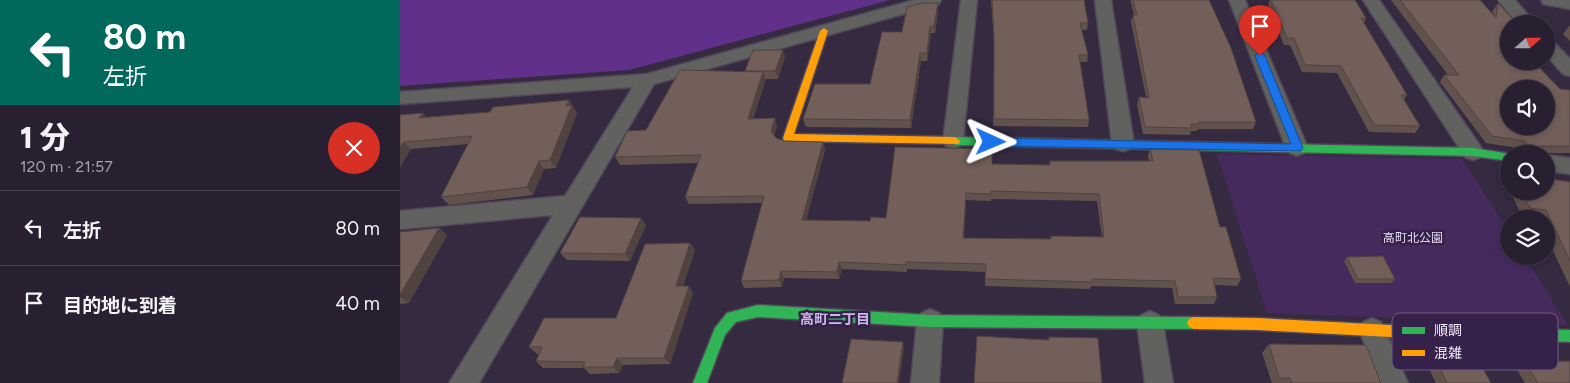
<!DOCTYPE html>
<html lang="ja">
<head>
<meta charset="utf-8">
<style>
	:root { --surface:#282030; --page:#342d3c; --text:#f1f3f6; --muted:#a5a3ab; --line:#443e4c }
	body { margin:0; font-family:Figtree,"Noto Sans JP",sans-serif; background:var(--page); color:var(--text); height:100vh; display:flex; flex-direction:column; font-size:19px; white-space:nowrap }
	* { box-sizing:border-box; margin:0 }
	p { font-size:16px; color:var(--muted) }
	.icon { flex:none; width:28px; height:28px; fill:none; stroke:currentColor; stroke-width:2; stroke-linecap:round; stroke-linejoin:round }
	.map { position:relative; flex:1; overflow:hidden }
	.drawer { display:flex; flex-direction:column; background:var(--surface); width:400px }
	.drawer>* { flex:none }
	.hud { background:#00695c; color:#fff; overflow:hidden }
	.needle { width:32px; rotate:69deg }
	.tools { position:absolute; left:1100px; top:15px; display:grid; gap:10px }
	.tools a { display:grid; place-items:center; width:55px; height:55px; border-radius:50%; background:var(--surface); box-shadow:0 2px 8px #0003,0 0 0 1px var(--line); font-size:25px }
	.pin { position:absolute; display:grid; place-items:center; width:42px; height:42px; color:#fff; margin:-51px -21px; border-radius:50% 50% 50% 0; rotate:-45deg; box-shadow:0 0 5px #0007 }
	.pin .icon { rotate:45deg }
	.me { position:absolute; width:55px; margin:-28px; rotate:91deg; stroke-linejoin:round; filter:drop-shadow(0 0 4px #0008) }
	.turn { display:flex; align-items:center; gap:18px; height:105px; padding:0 20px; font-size:22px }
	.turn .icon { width:65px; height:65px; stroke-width:2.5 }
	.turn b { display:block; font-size:35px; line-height:42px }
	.round { display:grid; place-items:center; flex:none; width:52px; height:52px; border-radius:26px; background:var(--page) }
	.head { display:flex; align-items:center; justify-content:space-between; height:85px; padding:0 20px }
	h1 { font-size:30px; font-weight:800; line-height:38px }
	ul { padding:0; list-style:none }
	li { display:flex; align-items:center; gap:15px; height:75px; padding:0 20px; border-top:1px solid var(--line) }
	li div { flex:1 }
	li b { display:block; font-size:19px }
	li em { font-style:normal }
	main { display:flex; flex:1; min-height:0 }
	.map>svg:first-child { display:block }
	.green { fill:#452a5e }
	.forest { fill:#60308a }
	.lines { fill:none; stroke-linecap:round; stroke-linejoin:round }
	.street-casing { stroke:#504759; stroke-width:3 }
	.fast-casing { stroke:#504759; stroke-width:3 }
	.slow-casing { stroke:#504759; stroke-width:3 }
	.street { fill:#61615f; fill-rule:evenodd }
	.fast { fill:#30b455; fill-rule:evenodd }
	.slow { fill:#ff9f0a; fill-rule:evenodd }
	.wall { fill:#62524d; fill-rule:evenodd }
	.shaded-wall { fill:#50423f }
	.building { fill:#725f5a; stroke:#50423f; fill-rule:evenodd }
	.route { fill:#1a73e8; stroke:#114b97 }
	.labels { text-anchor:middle; stroke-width:5; stroke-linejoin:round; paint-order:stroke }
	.park-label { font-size:12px; fill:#e6dbf5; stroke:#352149 }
	.neighbourhood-label { font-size:14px; font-weight:bold; fill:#cdb7e9; stroke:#352149 }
	.key { fill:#352149; stroke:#6e5e7f; stroke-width:1 }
	.key-label { font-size:14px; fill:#f4eefe }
</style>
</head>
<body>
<main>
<section class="drawer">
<div class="hud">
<div class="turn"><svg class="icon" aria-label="left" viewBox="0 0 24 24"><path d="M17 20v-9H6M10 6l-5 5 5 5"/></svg><div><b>80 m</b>左折</div></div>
</div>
<div class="head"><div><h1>1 分</h1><p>120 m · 21:57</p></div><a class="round" style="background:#d93025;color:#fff"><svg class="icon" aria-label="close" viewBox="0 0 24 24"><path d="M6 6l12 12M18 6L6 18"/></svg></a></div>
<ul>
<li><svg class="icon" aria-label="left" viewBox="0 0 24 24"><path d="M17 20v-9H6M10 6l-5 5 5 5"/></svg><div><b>左折</b></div><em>80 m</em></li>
<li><svg class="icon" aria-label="arrive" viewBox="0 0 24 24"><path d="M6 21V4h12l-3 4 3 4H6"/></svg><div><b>目的地に到着</b></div><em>40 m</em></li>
</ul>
</section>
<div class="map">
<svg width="1170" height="383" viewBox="0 0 1170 383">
	<rect width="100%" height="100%" fill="#352a40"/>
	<!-- green -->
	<path class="green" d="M 817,154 L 1062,159 L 1109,232 L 1109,256 L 1124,256 L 1168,325 L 867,313 Z"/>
	<!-- forest -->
	<path class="forest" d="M 0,0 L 490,0 L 229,70 L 0,86 Z"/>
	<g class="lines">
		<!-- street casing -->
		<g class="street-casing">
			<g id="street">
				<path d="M 514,0 L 541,0 L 539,4 L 254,84 L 79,383 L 49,383 L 153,215 L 0,229 L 0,211 L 165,196 L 233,87 L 0,104 L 0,92 L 247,74 Z"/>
				<path d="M 561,0 L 577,0 L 563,141 L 560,146 L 553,148 L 546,146 L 543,141 Z"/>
				<path d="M 695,0 L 711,0 L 734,144 L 730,149 L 723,151 L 716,149 L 712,144 Z"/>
				<path d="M 829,0 L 845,0 L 908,148 L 904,153 L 897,156 L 890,153 L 886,148 Z"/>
				<path d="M 963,0 L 979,0 L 1081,147 L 1084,152 L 1081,157 L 1073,160 L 1065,157 Z"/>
				<path d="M 1098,0 L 1115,0 L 1136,24 L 1118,24 Z"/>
				<path d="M 1141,0 L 1170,0 L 1170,9 L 1143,4 Z"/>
				<path d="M 1146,39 L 1152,40 L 1170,59 L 1170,76 L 1163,74 L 1146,55 Z"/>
				<path d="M 1146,155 L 1170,158 L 1170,174 L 1146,171 Z"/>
				<path d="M 530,309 L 539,313 L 543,321 L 539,383 L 511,383 L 517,321 L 521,313 Z"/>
				<path d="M 750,311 L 759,315 L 763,323 L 773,383 L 745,383 L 737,323 L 741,315 Z"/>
				<path d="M 972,318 L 981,322 L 1008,383 L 980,383 L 959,330 L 963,322 Z"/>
			</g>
		</g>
		<!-- fast casing -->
		<g class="fast-casing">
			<g id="fast">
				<path d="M 555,137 L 1073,148 L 1111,154 L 1109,154 L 1109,161 L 1073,156 L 555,145 L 550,141 Z"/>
				<path d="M 358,305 L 530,315 L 794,317 L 799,319 L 801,323 L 799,327 L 794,329 L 530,327 L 358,317 L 336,322 L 325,335 L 307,383 L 293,383 L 315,328 L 327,313 Z"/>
				<path d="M 991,325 L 1170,330 L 1170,342 L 991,337 L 986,335 L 984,331 L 986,327 Z"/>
			</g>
		</g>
		<!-- slow casing -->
		<g class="slow-casing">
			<g id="slow">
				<path d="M 424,28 L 428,31 L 394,134 L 555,137 L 560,141 L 559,144 L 384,141 L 383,138 L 420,31 Z"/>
				<path d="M 794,317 L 857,318 L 991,325 L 996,327 L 998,331 L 996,335 L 991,337 L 857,330 L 794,329 L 789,327 L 787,323 L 789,319 Z"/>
			</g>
		</g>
		<!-- street -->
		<use href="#street" class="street"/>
		<!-- fast -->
		<use href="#fast" class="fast"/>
		<!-- slow -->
		<use href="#slow" class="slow"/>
	</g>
	<!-- wall -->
	<g class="wall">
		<path d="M 591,0 L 684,0 L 688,23 L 687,30 L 682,30 L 688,55 L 687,62 L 680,62 L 689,120 L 688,127 L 593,126 L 594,43 Z"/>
		<path d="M 731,0 L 809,0 L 856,122 L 853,129 L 798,129 L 797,131 L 791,131 L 790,135 L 743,134 L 737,104 L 739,97 L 746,97 L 731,22 L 733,15 L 734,15 L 731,2 Z"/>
		<path d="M 870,0 L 955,0 L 966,18 L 964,23 L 1007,95 L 1004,100 L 1020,126 L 1015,133 L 969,132 L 937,73 L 902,72 L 890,45 L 884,45 L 868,5 Z"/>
		<path d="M 991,0 L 1080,0 L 1092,14 L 1093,10 L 1098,3 L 1109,61 L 1160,89 L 1170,90 L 1170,153 L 1121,153 L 1118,148 L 1086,143 L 1040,82 L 1044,75 L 1048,75 Z"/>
		<path d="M 538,11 L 535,33 L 531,33 L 527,61 L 521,61 L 511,128 L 406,127 L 403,119 L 470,84 L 502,32 Z"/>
		<path d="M 1169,26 L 1170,26 L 1170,41 L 1163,34 Z"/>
		<path d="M 385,57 L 378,79 L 366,79 L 353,119 L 377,126 L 374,136 L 376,138 L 385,141 L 423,142 L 425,150 L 406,220 L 470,221 L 486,218 L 592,164 L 649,165 L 650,161 L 749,161 L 748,156 L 750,149 L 820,227 L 841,279 L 837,286 L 815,285 L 817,297 L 814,304 L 775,304 L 772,288 L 691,286 L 690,289 L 585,286 L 585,272 L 507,269 L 507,272 L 442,269 L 439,279 L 384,278 L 382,287 L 344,288 L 341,281 L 362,203 L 289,204 L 285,197 L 298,163 L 220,165 L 215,157 L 246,130 L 345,72 L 345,71 ZM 591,199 L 697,201 L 702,237 L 651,236 L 651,239 L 564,238 L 566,200 L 591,201 Z"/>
		<path d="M 169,100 L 177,113 L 156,168 L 144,169 L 133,195 L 49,205 L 41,197 L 68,144 L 11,149 L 0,167 L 0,115 L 23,113 L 26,117 L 90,112 Z"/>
		<path d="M 1109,176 L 1109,189 L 1104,180 Z"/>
		<path d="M 1170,182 L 1170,287 L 1146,236 L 1146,219 L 1138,219 L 1138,218 L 1122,216 L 1110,191 L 1146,191 Z"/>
		<path d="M 246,225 L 230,261 L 167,260 L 160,253 Z"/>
		<path d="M 39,228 L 47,235 L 9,303 L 0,304 L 0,232 Z"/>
		<path d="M 290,243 L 295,250 L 283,286 L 293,293 L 270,364 L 223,365 L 219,373 L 190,374 L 184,368 L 143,368 L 136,361 L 139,354 L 137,354 L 129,347 L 216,318 Z"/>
		<path d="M 947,257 L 995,279 L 991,283 L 955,283 L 944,261 Z"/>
		<path d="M 869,344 L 981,383 L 872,383 L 862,353 Z"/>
		<path d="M 1125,362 L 1170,383 L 1125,383 L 1116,368 Z"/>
		<path d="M 1038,364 L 1091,383 L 1036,383 L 1030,371 Z"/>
	</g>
	<!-- shaded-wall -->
	<g class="shaded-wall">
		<path d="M 538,3 L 538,11 L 535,33 L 534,26 Z"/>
		<path d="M 530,26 L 531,33 L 527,61 L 527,53 Z"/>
		<path d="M 383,50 L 385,57 L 378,79 L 375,71 Z"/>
		<path d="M 520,53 L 521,61 L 511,128 L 510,120 Z"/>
		<path d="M 363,72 L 366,80 L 350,126 L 348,119 Z"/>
		<path d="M 169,100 L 177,113 L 156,168 L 150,160 L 166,106 Z"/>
		<path d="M 23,113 L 29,120 L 19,118 Z"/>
		<path d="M 375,118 L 377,126 L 373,139 L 371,131 Z"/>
		<path d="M 4,142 L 11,149 L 0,167 L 0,148 Z"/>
		<path d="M 423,142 L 425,150 L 404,228 L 402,220 Z"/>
		<path d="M 139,161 L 144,169 L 133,195 L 127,187 Z"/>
		<path d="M 566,193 L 566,200 L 563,245 L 563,238 Z"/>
		<path d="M 241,218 L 246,225 L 230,261 L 225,254 Z"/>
		<path d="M 39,228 L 47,235 L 9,303 L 0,297 L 0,295 Z"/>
		<path d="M 290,243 L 295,250 L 281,293 L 276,286 Z"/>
		<path d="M 439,262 L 442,269 L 439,279 L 437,272 Z"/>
		<path d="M 381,271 L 384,278 L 382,287 L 379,280 Z"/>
		<path d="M 289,286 L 293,293 L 270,364 L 264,358 Z"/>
		<path d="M 503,342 L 504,348 L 499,383 L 497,383 Z"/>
		<path d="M 217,358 L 223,365 L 219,373 L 213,367 Z"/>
	</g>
	<!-- building -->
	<g class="building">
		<path d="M 592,0 L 684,0 L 688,23 L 680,23 L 688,55 L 679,55 L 689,120 L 594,119 L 594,36 Z"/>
		<path d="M 733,0 L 809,0 L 831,48 L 856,122 L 799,122 L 799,124 L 791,124 L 792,128 L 745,127 L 739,97 L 749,98 L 733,15 L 737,15 Z"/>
		<path d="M 871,0 L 955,0 L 966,18 L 961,18 L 1007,95 L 1001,95 L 1020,126 L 974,125 L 941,66 L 905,65 L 894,38 L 887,38 Z"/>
		<path d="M 1000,0 L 1080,0 L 1096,18 L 1098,3 L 1118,24 L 1109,24 L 1109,61 L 1133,61 L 1160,89 L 1170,90 L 1170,146 L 1128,146 L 1125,141 L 1092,136 L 1044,75 L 1059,75 ZM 1109,89 L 1146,89 L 1146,126 L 1109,126 Z"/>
		<path d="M 522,3 L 538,3 L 534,26 L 530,26 L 527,53 L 520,53 L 510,120 L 403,119 L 415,84 L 470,84 L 482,32 L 502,32 L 507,7 Z"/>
		<path d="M 353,50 L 383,50 L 375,71 L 345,71 Z"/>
		<path d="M 280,70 L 363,72 L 348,119 L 375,118 L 371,131 L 376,138 L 385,141 L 423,142 L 402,220 L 470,221 L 471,217 L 486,218 L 495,147 L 592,149 L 592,164 L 650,165 L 650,161 L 753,161 L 750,149 L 799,150 L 820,227 L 826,227 L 841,279 L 813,278 L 817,297 L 778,297 L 775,281 L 692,279 L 692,282 L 585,279 L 586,264 L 506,262 L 506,265 L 439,262 L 437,272 L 381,271 L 379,280 L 341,281 L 364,196 L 285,197 L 301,155 L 215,157 L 227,131 L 246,130 ZM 591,191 L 699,194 L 704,237 L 651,236 L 651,239 L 563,238 L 566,193 L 591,194 Z"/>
		<path d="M 169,100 L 166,106 L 172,105 L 150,160 L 139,161 L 127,187 L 41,197 L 72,136 L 4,142 L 0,148 L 0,115 L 23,113 L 19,118 L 90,112 L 93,107 Z"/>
		<path d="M 1146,178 L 1170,182 L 1170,261 L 1146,210 L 1130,208 L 1121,191 L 1146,191 Z"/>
		<path d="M 180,217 L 241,218 L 225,254 L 160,253 Z"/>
		<path d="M 39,228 L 0,295 L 0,232 Z"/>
		<path d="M 290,243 L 276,286 L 289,286 L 264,358 L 217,358 L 213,367 L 183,367 L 185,362 L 136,361 L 142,347 L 129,347 L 144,318 L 216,318 L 245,244 Z"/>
		<path d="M 983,256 L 995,279 L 958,279 L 947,257 Z"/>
		<path d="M 577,336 L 649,340 L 649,337 L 698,338 L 702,383 L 574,383 Z"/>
		<path d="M 451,339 L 503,342 L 497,383 L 442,383 Z"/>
		<path d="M 869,344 L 966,345 L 981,383 L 892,383 L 890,378 L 879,378 Z"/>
		<path d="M 1170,361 L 1170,383 L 1138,383 L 1125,362 Z"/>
		<path d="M 1038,364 L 1081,365 L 1091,383 L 1047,383 Z"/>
	</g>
	<!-- route -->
	<path class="route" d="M 857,53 L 863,53 L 865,56 L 903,148 L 901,151 L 591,146 L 585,142 L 591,138 L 891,144 L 855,56 Z"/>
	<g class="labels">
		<!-- park labels -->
		<g class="park-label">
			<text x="1013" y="242">高町北公園</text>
		</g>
		<!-- neighbourhood labels -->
		<g class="neighbourhood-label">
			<text x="435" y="324">高町二丁目</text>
		</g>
	</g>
	<!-- legend -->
	<rect x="992" y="313" width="166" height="57" rx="8" class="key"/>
	<rect x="1002" y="327" width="23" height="7" fill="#30b455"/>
	<rect x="1002" y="350" width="23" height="6" fill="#ff9f0a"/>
	<g class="key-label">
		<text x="1034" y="335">順調</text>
		<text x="1034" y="358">混雑</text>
	</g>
</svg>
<div class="tools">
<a><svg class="needle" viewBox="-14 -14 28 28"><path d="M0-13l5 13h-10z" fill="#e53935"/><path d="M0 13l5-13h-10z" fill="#a5a3ab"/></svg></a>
<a><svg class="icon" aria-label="sound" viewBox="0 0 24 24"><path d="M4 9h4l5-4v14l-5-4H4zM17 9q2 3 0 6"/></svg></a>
<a><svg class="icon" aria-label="search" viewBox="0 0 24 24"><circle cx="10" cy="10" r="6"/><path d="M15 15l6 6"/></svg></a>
<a><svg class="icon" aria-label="layers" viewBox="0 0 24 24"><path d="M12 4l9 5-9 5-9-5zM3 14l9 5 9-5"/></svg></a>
</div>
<div class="pin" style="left:860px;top:56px;background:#d93025"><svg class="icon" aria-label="arrive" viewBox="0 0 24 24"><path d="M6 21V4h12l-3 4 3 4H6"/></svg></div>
<svg class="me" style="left:591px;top:142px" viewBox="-20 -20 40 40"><path d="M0-17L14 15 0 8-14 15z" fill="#1a73e8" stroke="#fff" stroke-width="4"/></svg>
</div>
</main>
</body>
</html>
